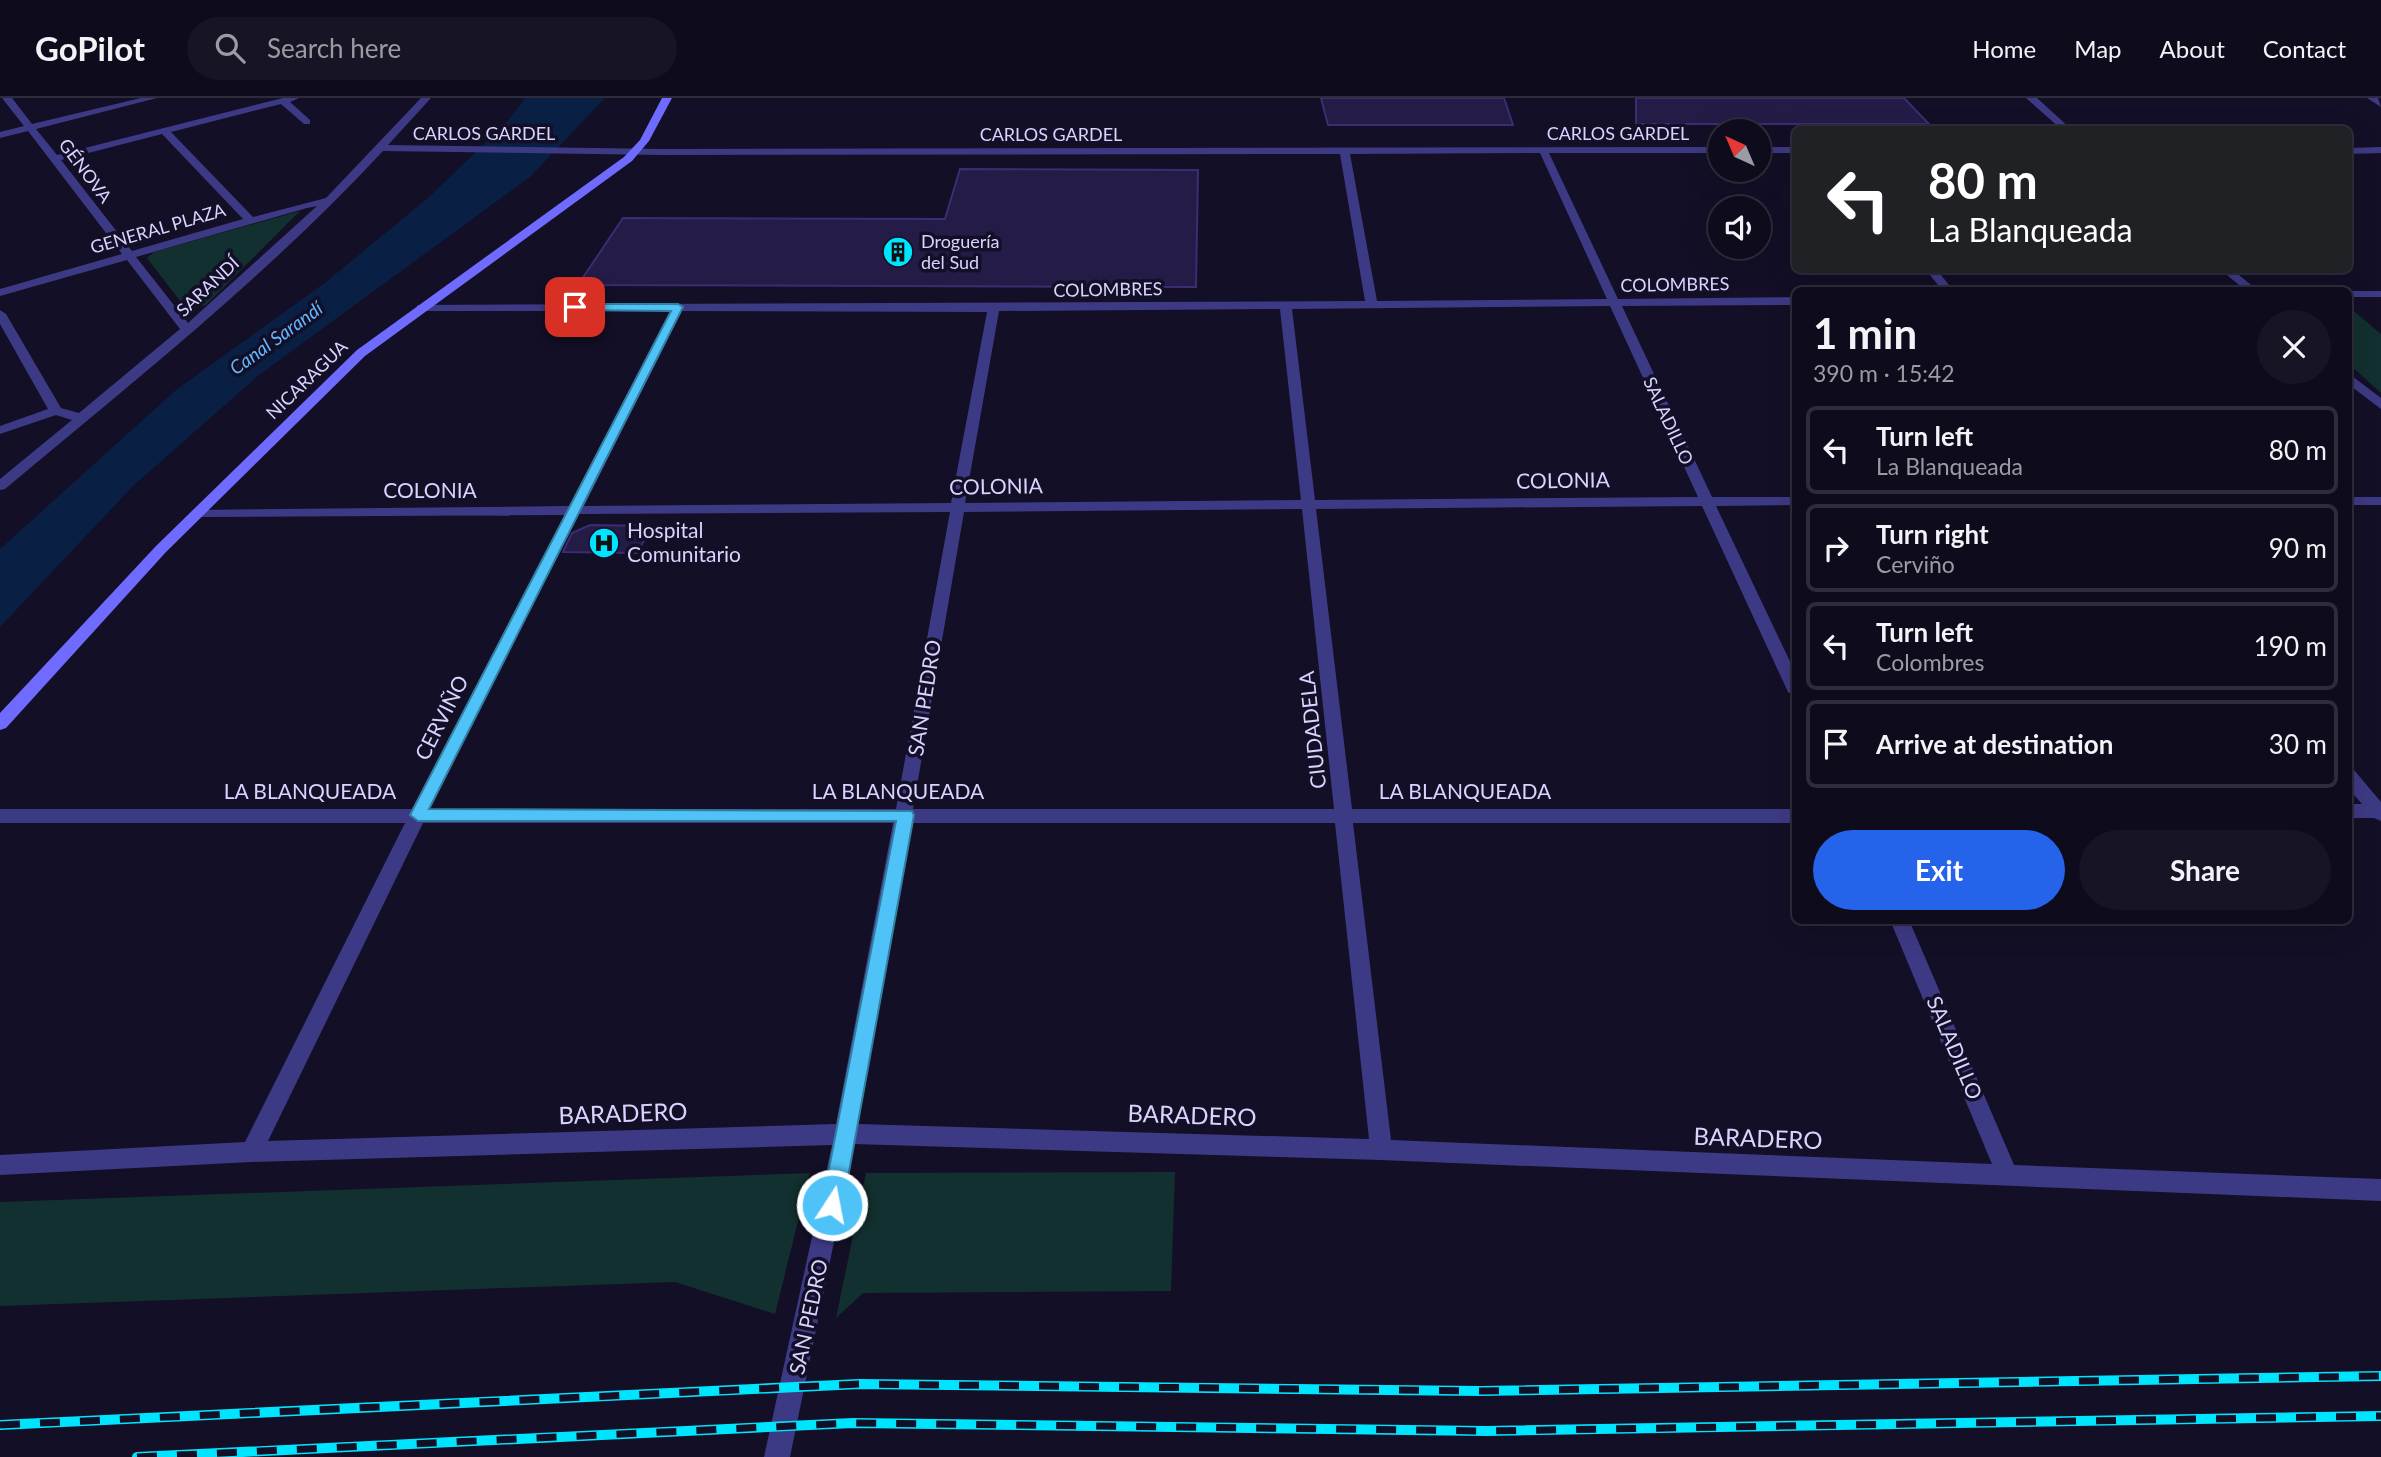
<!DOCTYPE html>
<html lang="en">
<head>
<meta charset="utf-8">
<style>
	:root { --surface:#0e0b1c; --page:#171425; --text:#f1f3f6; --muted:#9b9ba3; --line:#2e2b3b; --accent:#2563eb }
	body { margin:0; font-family:Lato,sans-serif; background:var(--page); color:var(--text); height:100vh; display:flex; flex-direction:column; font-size:26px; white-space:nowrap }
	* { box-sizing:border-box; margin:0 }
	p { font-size:23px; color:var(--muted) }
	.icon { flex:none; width:38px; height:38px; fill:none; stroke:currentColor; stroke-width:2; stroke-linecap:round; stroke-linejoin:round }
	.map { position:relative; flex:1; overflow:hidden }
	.side { position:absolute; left:1792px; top:189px; width:560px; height:637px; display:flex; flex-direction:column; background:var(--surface); border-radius:10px; box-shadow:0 7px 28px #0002,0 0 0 2px var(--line) }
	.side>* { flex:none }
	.top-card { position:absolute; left:1792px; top:28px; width:560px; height:147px; border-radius:10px; box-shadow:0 7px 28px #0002,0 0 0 2px var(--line); background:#202124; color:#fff; overflow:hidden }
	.needle { width:46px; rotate:316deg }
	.fabs { position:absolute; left:1708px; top:21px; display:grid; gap:14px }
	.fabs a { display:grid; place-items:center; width:63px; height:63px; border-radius:50%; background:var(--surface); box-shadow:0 7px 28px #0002,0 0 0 2px var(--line); font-size:35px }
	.pin { position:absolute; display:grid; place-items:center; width:60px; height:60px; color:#fff; margin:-30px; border-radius:14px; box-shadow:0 4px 10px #0006 }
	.me { position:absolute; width:77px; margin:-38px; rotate:11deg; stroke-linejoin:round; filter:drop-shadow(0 0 5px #0008) }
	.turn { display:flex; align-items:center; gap:24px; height:147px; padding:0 21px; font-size:32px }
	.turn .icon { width:91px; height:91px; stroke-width:2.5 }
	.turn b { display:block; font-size:49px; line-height:60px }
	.round { display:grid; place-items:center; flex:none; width:74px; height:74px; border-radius:37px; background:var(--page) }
	.overview { display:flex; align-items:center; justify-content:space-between; height:119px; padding:0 21px }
	h1 { font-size:42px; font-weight:700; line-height:52px }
	.cta { display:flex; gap:14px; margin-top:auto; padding:14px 21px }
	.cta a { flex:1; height:80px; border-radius:42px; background:var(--accent); color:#fff; font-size:28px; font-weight:700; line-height:80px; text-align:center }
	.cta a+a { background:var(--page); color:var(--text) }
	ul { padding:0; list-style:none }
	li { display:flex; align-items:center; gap:21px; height:88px; margin:0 14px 10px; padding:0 7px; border:4px solid var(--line); border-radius:10px }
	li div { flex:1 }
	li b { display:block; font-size:26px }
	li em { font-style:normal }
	header { display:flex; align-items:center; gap:42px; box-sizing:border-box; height:98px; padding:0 35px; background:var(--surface); border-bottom:2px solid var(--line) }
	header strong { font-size:33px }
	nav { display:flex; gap:38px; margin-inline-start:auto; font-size:24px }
	.search { width:490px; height:63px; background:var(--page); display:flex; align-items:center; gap:18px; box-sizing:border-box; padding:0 24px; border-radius:38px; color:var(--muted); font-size:26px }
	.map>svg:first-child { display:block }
	.green { fill:#12302f }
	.water { fill:#0a1f44 }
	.building { fill:#241b47; stroke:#3b2d73; stroke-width:2 }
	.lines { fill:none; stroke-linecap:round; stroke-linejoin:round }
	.street { fill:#3d3a85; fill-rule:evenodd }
	.secondary { fill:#6f6bff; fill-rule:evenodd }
	.rail-casing { stroke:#00e5ff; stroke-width:10 }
	.rail { stroke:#130f26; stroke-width:7; stroke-dasharray:20; stroke-linecap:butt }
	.route { fill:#4fc3f7; stroke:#337fa1; stroke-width:2 }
	.labels { text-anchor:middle; stroke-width:7; stroke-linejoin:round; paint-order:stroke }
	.far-street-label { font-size:18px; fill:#d9d4ff; stroke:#130f26 }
	.far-poi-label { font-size:18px; fill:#d9d4ff; stroke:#130f26; text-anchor:start }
	.far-water-label { font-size:19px; font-style:italic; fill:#62b6ff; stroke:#130f26 }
	.street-label { font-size:21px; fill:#d9d4ff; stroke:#130f26 }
	.poi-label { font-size:21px; fill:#d9d4ff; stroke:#130f26; text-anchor:start }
	.near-street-label { font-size:24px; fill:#d9d4ff; stroke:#130f26 }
</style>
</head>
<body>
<header>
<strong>GoPilot</strong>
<div class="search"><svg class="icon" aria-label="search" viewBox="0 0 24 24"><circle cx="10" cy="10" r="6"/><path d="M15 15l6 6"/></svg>Search here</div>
<nav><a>Home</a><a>Map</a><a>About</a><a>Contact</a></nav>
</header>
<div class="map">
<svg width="2381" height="1359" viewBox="0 0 2381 1359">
	<rect width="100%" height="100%" fill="#130f26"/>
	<!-- green -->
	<g class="green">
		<path d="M 300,113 L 206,207 L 187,212 L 147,160 L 154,154 Z"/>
		<path d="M 2349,209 L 2381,236 L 2381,295 L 2349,266 Z"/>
		<path d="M 1175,1074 L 1171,1193 L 863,1195 L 836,1220 L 866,1075 Z"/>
		<path d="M 810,1075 L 775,1216 L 675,1184 L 0,1208 L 0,1104 Z"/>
	</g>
	<!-- water -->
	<path class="water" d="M 525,0 L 605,0 L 530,79 L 259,277 L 133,388 L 0,529 L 0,451 L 176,292 L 326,184 L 429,99 L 507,24 Z"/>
	<!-- building -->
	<g class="building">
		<path d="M 1321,0 L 1504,0 L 1513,27 L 1328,27 Z"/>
		<path d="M 1636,0 L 1904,0 L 1929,26 L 1636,26 Z"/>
		<path d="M 960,71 L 1198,72 L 1196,189 L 578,187 L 623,120 L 945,121 Z"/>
		<path d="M 590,427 L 652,428 L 637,455 L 563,454 L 572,435 Z"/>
	</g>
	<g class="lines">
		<!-- street -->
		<g class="street">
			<path d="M 2,0 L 12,0 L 32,26 L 141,0 L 157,0 L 36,31 L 57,57 L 283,0 L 299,0 L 290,4 L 310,22 L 310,26 L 304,26 L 281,6 L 171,34 L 253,119 L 326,100 L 421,0 L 431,0 L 388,47 L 663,51 L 1720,49 L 1720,55 L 1549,55 L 1618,201 L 1796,199 L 1796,207 L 1622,208 L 1712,399 L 1796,399 L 1796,407 L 1716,408 L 1796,576 L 1796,600 L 1788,594 L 1702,408 L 1316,411 L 1352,711 L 1796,711 L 1796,725 L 1353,725 L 1391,1042 L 1992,1066 L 1890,822 L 1909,822 L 2014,1067 L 2381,1081 L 2381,1103 L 1381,1062 L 854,1046 L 790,1359 L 764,1359 L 832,1047 L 251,1064 L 0,1077 L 0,1057 L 245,1044 L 405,725 L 0,725 L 0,711 L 412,711 L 565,417 L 198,419 L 191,415 L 193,412 L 569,408 L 671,213 L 421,213 L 417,211 L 417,207 L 1365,203 L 1340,56 L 663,57 L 383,53 C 268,177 134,283 5,391 L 0,392 L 0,381 L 72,322 L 56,317 L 0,336 L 0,328 L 48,311 L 0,226 L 0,212 L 6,216 L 61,310 L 79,315 L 180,231 L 127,162 L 0,198 L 0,191 L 122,156 L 28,33 L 0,40 L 0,34 L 24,28 ZM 162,36 L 243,121 L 132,153 L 61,62 ZM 1540,55 L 1607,201 L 1377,203 L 1350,56 ZM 317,108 L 188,225 L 136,159 L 307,110 ZM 1610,208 L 1698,399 L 1315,402 L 1292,211 ZM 1280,211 L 1301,402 L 965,405 L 999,213 ZM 682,213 L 987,214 L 951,405 L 584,408 ZM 1302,411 L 1334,711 L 913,711 L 964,414 ZM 950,414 L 896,711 L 430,711 L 579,416 ZM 423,725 L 893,725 L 836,1026 L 268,1043 ZM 911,725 L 1335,725 L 1369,1041 L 858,1026 Z"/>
			<path d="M 2026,0 L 2037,0 L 2072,32 L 2062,32 Z"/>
			<path d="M 2367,0 L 2378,0 L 2381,9 Z"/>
			<rect x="1759" y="49" width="37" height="6"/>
			<path d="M 2381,49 L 2381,55 L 2348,56 L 2348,50 Z"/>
			<path d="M 1926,172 L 1937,172 L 1953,192 L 1942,192 Z"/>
			<path d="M 2221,172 L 2233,172 L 2257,192 L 2245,192 Z"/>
			<rect x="2348" y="193" width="33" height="6"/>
			<path d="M 2348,275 L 2381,300 L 2381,311 L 2348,286 Z"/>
			<rect x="2348" y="399" width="33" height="8"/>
			<path d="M 2348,671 L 2354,672 L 2381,704 L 2381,723 L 2374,720 L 2348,720 L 2348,706 L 2362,706 L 2348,690 Z"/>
		</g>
		<!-- secondary -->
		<path class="secondary" d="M 662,0 L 672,0 L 649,43 L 632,63 L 365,258 L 166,454 L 6,630 L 0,632 L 0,615 L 156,448 L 357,252 L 624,59 L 640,42 Z"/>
		<!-- rail casing -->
		<g class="rail-casing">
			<g id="rail">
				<path d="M 0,1327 L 859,1286 L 1480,1293 L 2381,1278"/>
				<path d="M 137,1359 L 853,1325 L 1486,1333 L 2381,1318"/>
			</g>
		</g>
		<!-- rail -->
		<use href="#rail" class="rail"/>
	</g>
	<!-- route -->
	<path class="route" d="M 575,206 L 678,206 L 683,209 L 429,711 L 912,713 L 914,717 L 843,1107 L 840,1114 L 832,1117 L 825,1114 L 822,1107 L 896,723 L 418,723 L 410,717 L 671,213 L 571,212 L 571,207 Z"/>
	<!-- icons -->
	<defs>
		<g id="building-disc" transform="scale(1.575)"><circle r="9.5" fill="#00e5ff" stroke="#130f26"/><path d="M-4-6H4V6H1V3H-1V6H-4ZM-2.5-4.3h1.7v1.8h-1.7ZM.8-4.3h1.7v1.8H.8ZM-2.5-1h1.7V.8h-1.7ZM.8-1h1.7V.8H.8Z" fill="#111"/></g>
		<g id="hospital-disc" transform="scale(1.575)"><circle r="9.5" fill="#00e5ff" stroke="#130f26"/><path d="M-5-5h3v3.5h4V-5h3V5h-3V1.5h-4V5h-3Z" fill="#111"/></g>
	</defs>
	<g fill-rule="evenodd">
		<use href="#building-disc" x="898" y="154"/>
		<use href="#hospital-disc" x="604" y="445"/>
	</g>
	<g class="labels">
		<!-- far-street labels -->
		<g class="far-street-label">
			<text x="484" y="42">CARLOS GARDEL</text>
			<text x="1618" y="42">CARLOS GARDEL</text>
			<text x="1051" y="43">CARLOS GARDEL</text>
			<text transform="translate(85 73) rotate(53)" y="6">GÉNOVA</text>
			<text transform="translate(158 131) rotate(-16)" y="6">GENERAL PLAZA</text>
			<text transform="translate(1675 187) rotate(-1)" y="6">COLOMBRES</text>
			<text transform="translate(208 189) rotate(-43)" y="6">SARANDÍ</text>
			<text transform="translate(1108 192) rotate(-1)" y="6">COLOMBRES</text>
			<text transform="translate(307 282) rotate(-44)" y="6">NICARAGUA</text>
			<text transform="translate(1668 323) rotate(65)" y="6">SALADILLO</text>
		</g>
		<!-- far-poi labels -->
		<g class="far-poi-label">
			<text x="921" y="150">Droguería<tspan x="921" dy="21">del Sud</tspan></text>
		</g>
		<!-- far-water labels -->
		<g class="far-water-label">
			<text transform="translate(276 240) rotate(-36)" y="7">Canal Sarandí</text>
		</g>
		<!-- street labels -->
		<g class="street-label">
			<text transform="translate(1563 383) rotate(-1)" y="7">COLONIA</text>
			<text transform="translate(996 389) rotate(-1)" y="7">COLONIA</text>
			<text x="430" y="400">COLONIA</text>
			<text transform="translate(925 600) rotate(-81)" y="7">SAN PEDRO</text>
			<text transform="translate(442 620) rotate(-63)" y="7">CERVIÑO</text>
			<text transform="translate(1313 632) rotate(-96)" y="7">CIUDADELA</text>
			<text x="310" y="701">LA BLANQUEADA</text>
			<text x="898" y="701">LA BLANQUEADA</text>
			<text x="1465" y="701">LA BLANQUEADA</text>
			<text transform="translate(1954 950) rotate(67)" y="7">SALADILLO</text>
			<text transform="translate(809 1219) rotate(-78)" y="7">SAN PEDRO</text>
		</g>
		<!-- poi labels -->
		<g class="poi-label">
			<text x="627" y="440">Hospital<tspan x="627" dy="24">Comunitario</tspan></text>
		</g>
		<!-- near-street labels -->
		<g class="near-street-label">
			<text transform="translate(623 1016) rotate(-2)" y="8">BARADERO</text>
			<text transform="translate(1192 1018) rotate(2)" y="8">BARADERO</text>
			<text transform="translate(1758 1041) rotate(2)" y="8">BARADERO</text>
		</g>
	</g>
</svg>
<div class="fabs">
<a><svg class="needle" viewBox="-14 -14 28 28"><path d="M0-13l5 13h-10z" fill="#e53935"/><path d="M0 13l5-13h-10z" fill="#9b9ba3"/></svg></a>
<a><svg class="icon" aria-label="sound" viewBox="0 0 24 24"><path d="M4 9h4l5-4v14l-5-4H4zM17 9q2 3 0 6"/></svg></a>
</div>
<div class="pin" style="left:575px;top:209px;background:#d93025"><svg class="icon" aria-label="arrive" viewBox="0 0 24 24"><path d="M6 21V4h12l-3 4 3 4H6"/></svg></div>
<svg class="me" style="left:832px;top:1107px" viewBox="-20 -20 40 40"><circle r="17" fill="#4fc3f7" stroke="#fff" stroke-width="3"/><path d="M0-11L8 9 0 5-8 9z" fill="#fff"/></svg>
<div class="top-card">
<div class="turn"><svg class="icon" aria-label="left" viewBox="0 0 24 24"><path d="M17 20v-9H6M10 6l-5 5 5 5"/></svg><div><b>80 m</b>La Blanqueada</div></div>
</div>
<section class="side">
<div class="overview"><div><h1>1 min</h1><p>390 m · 15:42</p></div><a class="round"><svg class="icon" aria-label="close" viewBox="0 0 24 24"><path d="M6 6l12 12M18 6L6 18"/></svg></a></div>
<ul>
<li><svg class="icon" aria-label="left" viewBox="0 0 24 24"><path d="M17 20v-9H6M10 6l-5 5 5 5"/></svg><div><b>Turn left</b><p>La Blanqueada</p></div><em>80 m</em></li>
<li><svg class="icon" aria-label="right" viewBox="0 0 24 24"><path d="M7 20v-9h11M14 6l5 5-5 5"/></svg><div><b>Turn right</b><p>Cerviño</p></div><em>90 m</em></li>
<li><svg class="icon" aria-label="left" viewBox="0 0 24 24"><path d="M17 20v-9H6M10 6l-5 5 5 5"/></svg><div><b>Turn left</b><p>Colombres</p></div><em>190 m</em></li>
<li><svg class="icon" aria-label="arrive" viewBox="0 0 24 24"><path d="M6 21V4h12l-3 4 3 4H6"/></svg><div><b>Arrive at destination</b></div><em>30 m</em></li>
</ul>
<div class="cta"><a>Exit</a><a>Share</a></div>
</section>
</div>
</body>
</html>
